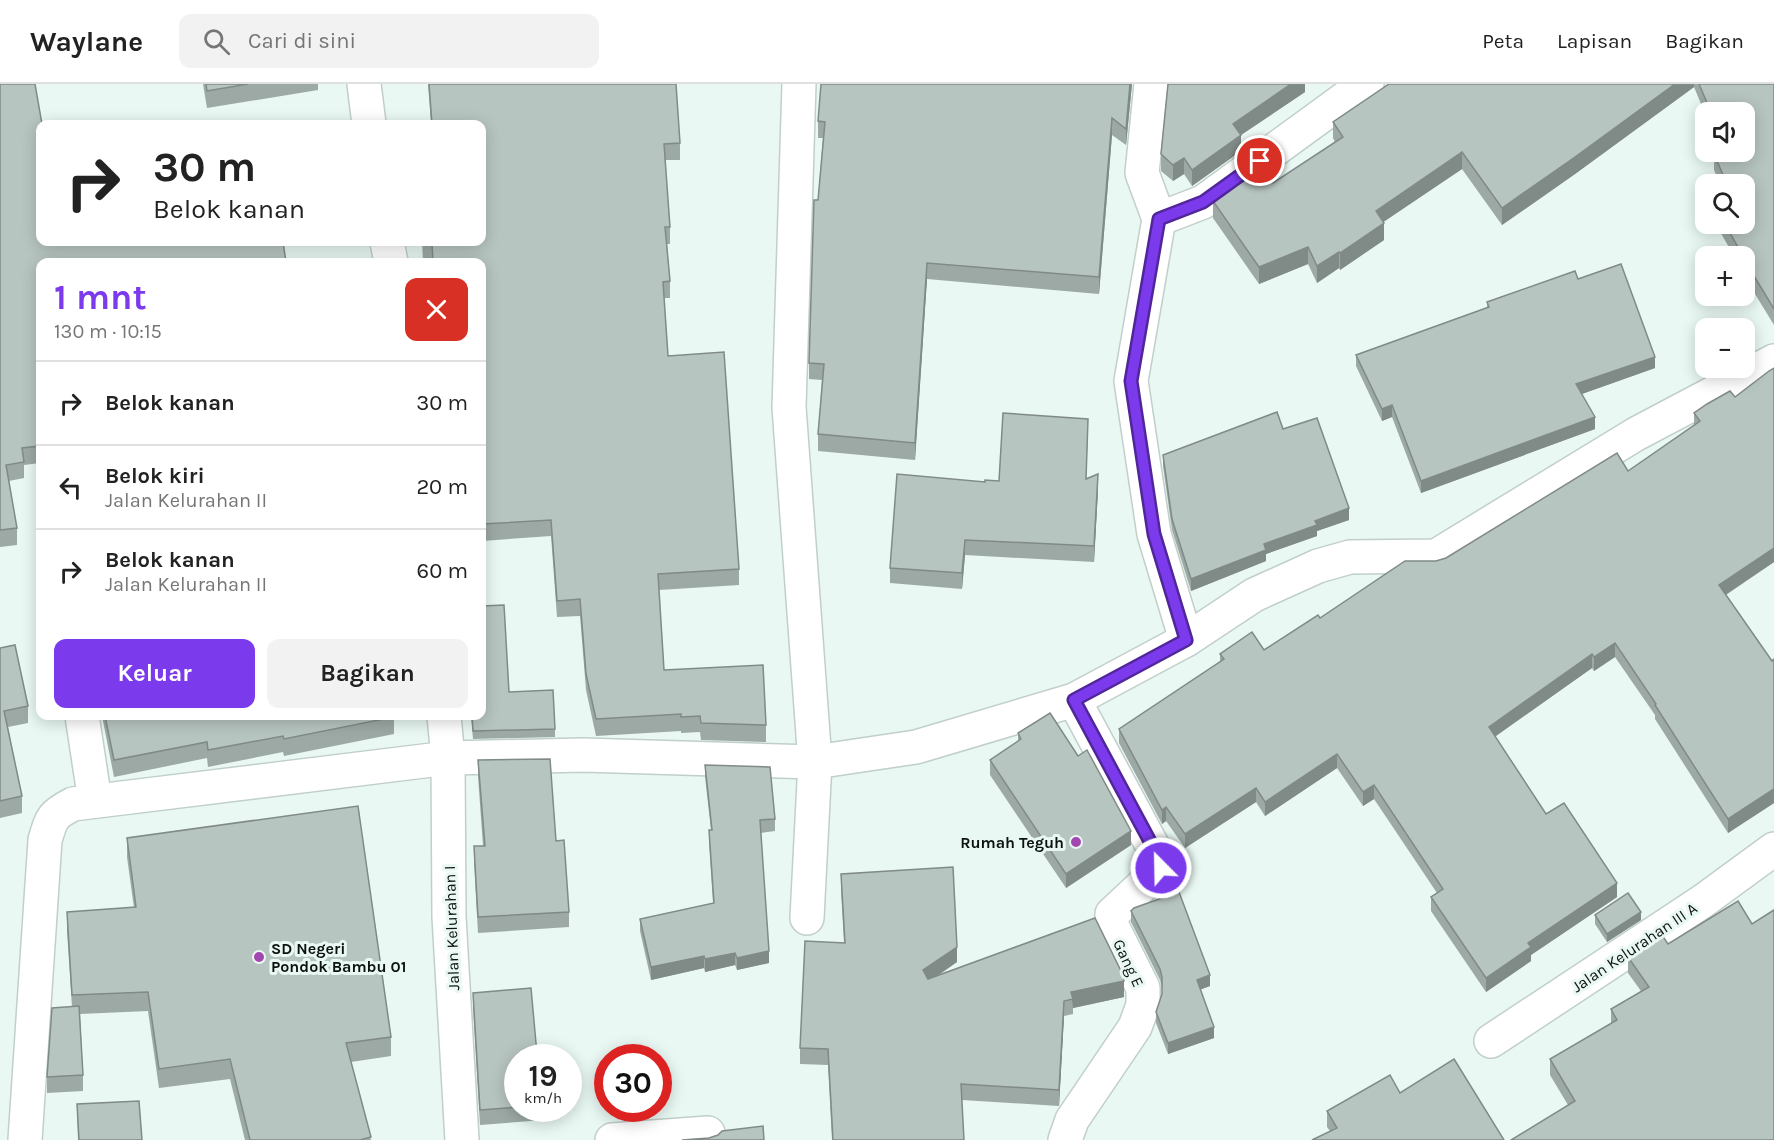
<!DOCTYPE html>
<html lang="id">
<head>
<meta charset="utf-8">
<style>
	:root { --surface:#fff; --page:#f2f2f2; --text:#222; --muted:#767676; --line:#e0e0e0; --accent:#7c3aed }
	body { margin:0; font-family:Karla,sans-serif; background:var(--page); color:var(--text); height:100vh; display:flex; flex-direction:column; font-size:22px; white-space:nowrap }
	* { box-sizing:border-box; margin:0 }
	p { font-size:20px; color:var(--muted) }
	.icon { flex:none; width:33px; height:33px; fill:none; stroke:currentColor; stroke-width:2; stroke-linecap:round; stroke-linejoin:round }
	.map { position:relative; flex:1; overflow:hidden }
	.drawer { position:absolute; left:36px; top:174px; width:450px; height:462px; display:flex; flex-direction:column; background:var(--surface); border-radius:12px; box-shadow:0 3px 15px #0003 }
	.drawer>* { flex:none }
	.top-card { position:absolute; left:36px; top:36px; width:450px; height:126px; border-radius:12px; box-shadow:0 3px 15px #0003; background:#fff; color:var(--text); overflow:hidden }
	.fabs { position:absolute; left:1695px; top:18px; display:grid; gap:12px }
	.fabs a { display:grid; place-items:center; width:60px; height:60px; border-radius:12px; background:var(--surface); box-shadow:0 3px 15px #0003; font-size:30px }
	.speed { position:absolute; left:504px; top:960px; display:flex; gap:12px; font-size:30px; font-weight:700; text-align:center }
	.speed>* { display:grid; place-content:center; width:78px; height:78px; border-radius:50%; background:var(--surface); box-shadow:0 3px 15px #0003; line-height:1 }
	.speed small { font-size:15px; font-weight:400 }
	.speed .limit { border:9px solid #d22; background:#fff; color:#111 }
	.pin { position:absolute; display:grid; place-items:center; width:51px; height:51px; color:#fff; margin:-26px; border:3px solid #fff; border-radius:50%; box-shadow:0 2px 6px #0007 }
	.me { position:absolute; width:66px; margin:-33px; rotate:337deg; stroke-linejoin:round; filter:drop-shadow(0 0 4px #0008) }
	.turn { display:flex; align-items:center; gap:21px; height:126px; padding:0 18px; font-size:27px }
	.turn .icon { width:78px; height:78px; stroke-width:2.5 }
	.turn b { display:block; font-size:42px; line-height:51px }
	.round { display:grid; place-items:center; flex:none; width:63px; height:63px; border-radius:12px; background:var(--page) }
	.summary { display:flex; align-items:center; justify-content:space-between; height:102px; padding:0 18px }
	h1 { font-size:36px; font-weight:700; line-height:45px; color:var(--accent) }
	.primary-button { display:flex; gap:12px; margin-top:auto; padding:12px 18px }
	.primary-button a { flex:1; height:69px; border-radius:12px; background:var(--accent); color:#fff; font-size:24px; font-weight:700; line-height:69px; text-align:center }
	.primary-button a+a { background:var(--page); color:var(--text) }
	ul { padding:0; list-style:none }
	li { display:flex; align-items:center; gap:18px; height:84px; padding:0 18px; border-top:2px solid var(--line) }
	li div { flex:1 }
	li b { display:block; font-size:22px }
	li em { font-style:normal }
	header { display:flex; align-items:center; gap:36px; box-sizing:border-box; height:84px; padding:0 30px; background:var(--surface); border-bottom:2px solid var(--line) }
	header strong { font-size:28px }
	nav { display:flex; gap:33px; margin-inline-start:auto; font-size:21px }
	.search { width:420px; height:54px; background:var(--page); display:flex; align-items:center; gap:15px; box-sizing:border-box; padding:0 21px; border-radius:12px; color:var(--muted); font-size:22px }
	.map>svg:first-child { display:block }
	.lines { fill:none; stroke-linecap:round; stroke-linejoin:round }
	.minor-casing { stroke:#c1cfca; stroke-width:36 }
	.minor { stroke:#fff; stroke-width:33 }
	.wall { fill:#9da9a5 }
	.shaded-wall { fill:#808a86 }
	.building { fill:#b7c5c0; stroke:#808a86; stroke-width:1.5 }
	.route-casing { stroke:#51269a; stroke-width:15 }
	.route { stroke:#7c3aed; stroke-width:10 }
	.poi-dot { fill:#a246b0; stroke:#e9f8f3; stroke-width:2 }
	.labels { text-anchor:middle; stroke-width:6; stroke-linejoin:round; paint-order:stroke }
	.poi-label { font-size:16px; font-weight:bold; fill:#0d1210; stroke:#e9f8f3; text-anchor:end }
	.street-label { font-size:16px; fill:#0d1210; stroke:#e9f8f3 }
</style>
</head>
<body>
<header>
<strong>Waylane</strong>
<div class="search"><svg class="icon" aria-label="search" viewBox="0 0 24 24"><circle cx="10" cy="10" r="6"/><path d="M15 15l6 6"/></svg>Cari di sini</div>
<nav><a>Peta</a><a>Lapisan</a><a>Bagikan</a></nav>
</header>
<div class="map">
<svg width="1774" height="1056" viewBox="0 0 1774 1056">
	<rect width="100%" height="100%" fill="#e9f8f3"/>
	<g class="lines">
		<!-- minor casing -->
		<g class="minor-casing">
			<g id="minor">
				<path d="M 364,0 L 369,40"/>
				<path d="M 799,0 L 789,323 L 815,678 L 807,834"/>
				<path d="M 1151,0 L 1142,89 L 1159,135 L 1131,297 L 1154,450 L 1186,556"/>
				<path d="M 1159,135 L 1203,118 L 1354,8 L 1367,0"/>
				<path d="M 387,158 L 391,178"/>
				<path d="M 82,632 L 95,717"/>
				<path d="M 444,632 L 448,674 L 449,833 L 462,1056"/>
				<path d="M 1491,957 L 1703,817 L 1774,765"/>
				<path d="M 25,1056 L 45,756 C 52,733 52,731 73,720 L 448,674 L 583,671 L 815,678 L 916,663 L 1074,616 L 1186,556 L 1254,511 L 1318,482 L 1350,473 L 1436,472 L 1636,350 L 1774,277"/>
				<path d="M 612,1056 L 708,1049"/>
				<path d="M 1065,1056 L 1072,1036 L 1135,943 L 1143,921 L 1143,904 L 1112,842 L 1112,830 L 1161,784 L 1160,776 L 1074,616"/>
			</g>
		</g>
		<!-- minor -->
		<use href="#minor" class="minor"/>
	</g>
	<!-- wall -->
	<g class="wall">
		<path d="M 0,0 L 40,178 L 40,379 L 24,381 L 24,394 L 9,397 L 17,444 L 17,461 L 0,463 Z"/>
		<path d="M 203,0 L 318,0 L 318,6 L 207,24 Z"/>
		<path d="M 428,0 L 676,0 L 680,59 L 680,76 L 665,76 L 670,143 L 670,160 L 667,160 L 670,197 L 670,214 L 664,214 L 668,272 L 739,485 L 739,501 L 659,506 L 664,586 L 766,641 L 766,658 L 701,656 L 700,648 L 681,649 L 681,647 L 596,652 L 586,606 L 580,532 L 557,533 L 551,452 L 482,457 L 482,178 L 432,178 L 432,177 L 423,177 L 422,158 L 482,158 L 482,40 L 431,40 Z"/>
		<path d="M 1132,0 L 1126,61 L 1112,51 L 1099,210 L 927,195 L 915,376 L 818,367 L 818,350 L 822,296 L 809,295 L 809,279 L 818,116 L 823,54 L 818,54 L 818,37 Z"/>
		<path d="M 1305,0 L 1305,8 L 1241,51 L 1241,67 L 1192,102 L 1184,90 L 1173,97 L 1161,87 L 1161,70 Z"/>
		<path d="M 1389,0 L 1774,0 L 1774,241 L 1744,192 L 1744,172 L 1734,172 L 1719,146 L 1719,140 L 1744,140 L 1744,100 L 1720,100 L 1714,86 L 1714,70 L 1744,68 L 1744,28 L 1706,28 L 1706,32 L 1694,3 L 1575,90 L 1502,141 L 1462,85 L 1383,138 L 1384,156 L 1340,186 L 1339,184 L 1317,199 L 1308,180 L 1259,200 L 1213,134 L 1213,117 L 1273,99 L 1335,58 L 1333,54 L 1333,38 Z"/>
		<path d="M 1487,218 L 1655,284 L 1582,310 L 1595,345 L 1421,409 L 1392,333 L 1382,337 L 1356,282 L 1356,271 L 1487,224 Z"/>
		<path d="M 1774,284 L 1774,478 L 1726,511 L 1772,577 L 1774,575 L 1774,719 L 1728,749 L 1655,635 L 1655,631 L 1615,573 L 1594,587 L 1592,584 L 1495,652 L 1546,730 L 1617,813 L 1531,871 L 1531,877 L 1486,908 L 1431,827 L 1431,813 L 1437,809 L 1374,715 L 1363,722 L 1337,684 L 1265,732 L 1256,718 L 1185,764 L 1166,737 L 1162,740 L 1119,659 L 1119,645 L 1220,578 L 1220,570 L 1264,566 L 1320,534 L 1436,477 L 1446,474 L 1628,387 L 1694,341 L 1694,329 L 1735,313 Z"/>
		<path d="M 1283,345 L 1349,436 L 1317,447 L 1317,452 L 1266,470 L 1266,477 L 1191,507 L 1172,446 L 1163,382 L 1163,371 Z"/>
		<path d="M 1088,350 L 1086,395 L 1098,406 L 1094,478 L 965,471 L 962,505 L 890,499 L 890,484 L 985,398 L 999,397 Z"/>
		<path d="M 0,564 L 28,622 L 28,639 L 8,643 L 22,712 L 22,729 L 0,734 Z"/>
		<path d="M 102,632 L 394,632 L 394,650 L 284,672 L 283,668 L 208,683 L 207,674 L 114,693 Z"/>
		<path d="M 471,632 L 482,632 L 555,645 L 555,653 L 473,655 Z"/>
		<path d="M 1018,649 L 1131,761 L 1066,804 L 990,691 L 990,676 L 1018,657 Z"/>
		<path d="M 478,676 L 556,757 L 569,828 L 569,843 L 478,849 L 474,778 L 474,762 L 483,762 L 478,692 Z"/>
		<path d="M 705,681 L 775,735 L 775,747 L 761,749 L 769,879 L 737,886 L 735,881 L 705,888 L 704,884 L 651,896 L 640,847 L 640,835 L 713,819 L 709,759 L 709,746 L 711,746 L 705,693 Z"/>
		<path d="M 127,754 L 391,953 L 391,972 L 351,978 L 371,1056 L 245,1056 L 230,995 L 159,1004 L 148,927 L 80,930 L 83,991 L 83,1007 L 47,1009 L 47,993 L 72,923 L 67,847 L 67,828 L 134,824 L 127,773 Z"/>
		<path d="M 841,790 L 957,878 L 939,891 L 1124,897 L 1124,913 L 1073,924 L 1073,930 L 1064,932 L 1059,1022 L 962,1016 L 964,1056 L 832,1056 L 828,981 L 800,980 L 800,964 L 844,859 L 841,806 Z"/>
		<path d="M 1131,827 L 1210,902 L 1200,905 L 1214,954 L 1168,970 L 1156,939 L 1156,928 L 1162,910 L 1162,904 L 1160,896 L 1131,838 Z"/>
		<path d="M 1595,831 L 1641,836 L 1607,858 L 1595,840 Z"/>
		<path d="M 1752,840 L 1774,1056 L 1568,1021 L 1550,991 L 1550,975 L 1611,939 L 1611,925 L 1641,907 L 1628,889 L 1628,873 L 1668,860 Z"/>
		<path d="M 473,909 L 518,974 L 518,1024 L 544,1024 L 544,1036 L 480,1041 L 473,924 Z"/>
		<path d="M 1400,1009 L 1330,1047 L 1327,1043 L 1327,1027 Z"/>
		<path d="M 77,1020 L 142,1056 L 78,1056 Z"/>
	</g>
	<!-- shaded-wall -->
	<g class="shaded-wall">
		<path d="M 1130,0 L 1132,0 L 1126,61 L 1126,45 Z"/>
		<path d="M 1291,0 L 1305,0 L 1305,8 L 1241,51 L 1241,67 L 1192,102 L 1192,86 L 1233,40 Z"/>
		<path d="M 1675,0 L 1694,0 L 1694,3 L 1575,90 L 1502,141 L 1502,124 Z"/>
		<path d="M 1112,34 L 1112,51 L 1099,210 L 1099,193 Z"/>
		<path d="M 1462,68 L 1462,85 L 1376,143 L 1376,127 Z"/>
		<path d="M 1184,74 L 1184,90 L 1173,97 L 1173,81 Z"/>
		<path d="M 1384,139 L 1384,156 L 1340,186 L 1340,169 Z"/>
		<path d="M 1308,163 L 1308,180 L 1259,200 L 1259,183 Z"/>
		<path d="M 1339,168 L 1339,184 L 1317,199 L 1317,182 Z"/>
		<path d="M 927,179 L 927,195 L 915,376 L 915,359 Z"/>
		<path d="M 1655,273 L 1655,284 L 1576,312 L 1576,300 Z"/>
		<path d="M 1392,321 L 1392,333 L 1382,337 L 1382,325 Z"/>
		<path d="M 1595,333 L 1595,345 L 1421,409 L 1421,397 Z"/>
		<path d="M 1098,390 L 1098,406 L 1094,478 L 1094,462 Z"/>
		<path d="M 1349,424 L 1349,436 L 1317,447 L 1317,452 L 1266,470 L 1266,477 L 1191,507 L 1191,495 L 1264,460 L 1315,437 Z"/>
		<path d="M 965,456 L 965,471 L 962,505 L 962,489 Z"/>
		<path d="M 1774,464 L 1774,478 L 1719,515 L 1719,501 Z"/>
		<path d="M 1615,559 L 1615,573 L 1594,587 L 1594,573 Z"/>
		<path d="M 1592,570 L 1592,584 L 1489,657 L 1489,643 Z"/>
		<path d="M 1337,670 L 1337,684 L 1265,732 L 1265,718 Z"/>
		<path d="M 1374,701 L 1374,715 L 1363,722 L 1363,708 Z"/>
		<path d="M 1256,704 L 1256,718 L 1185,764 L 1185,750 Z"/>
		<path d="M 1774,705 L 1774,719 L 1728,749 L 1728,735 Z"/>
		<path d="M 1166,723 L 1166,737 L 1162,740 L 1162,726 Z"/>
		<path d="M 1131,747 L 1131,761 L 1066,804 L 1066,790 Z"/>
		<path d="M 1617,799 L 1617,813 L 1531,871 L 1531,877 L 1486,908 L 1486,894 L 1528,859 Z"/>
		<path d="M 1641,828 L 1641,836 L 1607,858 L 1607,850 Z"/>
		<path d="M 957,863 L 957,878 L 923,901 L 923,886 Z"/>
		<path d="M 769,867 L 769,879 L 737,886 L 737,874 Z"/>
		<path d="M 735,869 L 735,881 L 705,888 L 705,875 Z"/>
		<path d="M 704,872 L 704,884 L 651,896 L 651,883 Z"/>
		<path d="M 1210,891 L 1210,902 L 1197,907 L 1197,896 Z"/>
		<path d="M 1124,897 L 1124,913 L 1073,924 L 1071,908 Z"/>
		<path d="M 1064,917 L 1064,932 L 1059,1022 L 1059,1006 Z"/>
		<path d="M 1214,943 L 1214,954 L 1168,970 L 1168,959 Z"/>
	</g>
	<!-- building -->
	<g class="building">
		<path d="M 0,0 L 35,0 L 42,40 L 40,40 L 40,158 L 283,158 L 286,178 L 40,178 L 40,362 L 22,364 L 24,378 L 6,381 L 17,444 L 0,446 Z"/>
		<path d="M 206,0 L 248,0 L 207,7 Z"/>
		<path d="M 429,0 L 676,0 L 680,59 L 664,60 L 670,143 L 665,143 L 670,197 L 663,198 L 668,272 L 724,268 L 739,485 L 658,490 L 664,586 L 763,581 L 766,641 L 701,639 L 700,632 L 681,633 L 681,630 L 596,635 L 586,590 L 580,515 L 557,517 L 551,436 L 482,440 L 482,178 L 433,178 L 432,160 L 423,161 L 423,158 L 482,158 L 482,40 L 432,40 Z"/>
		<path d="M 821,0 L 1130,0 L 1126,45 L 1112,34 L 1099,193 L 927,179 L 915,359 L 818,350 L 824,280 L 809,279 L 814,116 L 818,116 L 825,38 L 818,37 Z"/>
		<path d="M 1168,0 L 1291,0 L 1233,40 L 1241,51 L 1192,86 L 1184,74 L 1173,81 L 1161,70 Z"/>
		<path d="M 1389,0 L 1675,0 L 1575,73 L 1502,124 L 1462,68 L 1376,127 L 1384,139 L 1340,169 L 1339,168 L 1317,182 L 1308,163 L 1259,183 L 1213,117 L 1262,82 L 1273,99 L 1343,53 L 1333,38 Z"/>
		<path d="M 1699,0 L 1774,0 L 1774,225 L 1751,187 L 1744,175 L 1744,172 L 1743,172 L 1725,140 L 1744,140 L 1744,100 L 1727,100 L 1714,70 L 1719,68 L 1744,68 L 1744,28 L 1711,28 Z"/>
		<path d="M 1621,180 L 1655,273 L 1576,300 L 1595,333 L 1421,397 L 1392,321 L 1382,325 L 1356,271 L 1489,223 L 1487,218 L 1575,187 L 1578,195 Z"/>
		<path d="M 1774,284 L 1774,464 L 1719,501 L 1772,577 L 1774,575 L 1774,705 L 1728,735 L 1655,621 L 1656,620 L 1615,559 L 1594,573 L 1592,570 L 1489,643 L 1546,730 L 1564,719 L 1617,799 L 1528,859 L 1531,863 L 1486,894 L 1431,813 L 1443,805 L 1374,701 L 1363,708 L 1337,670 L 1265,718 L 1256,704 L 1185,750 L 1166,723 L 1162,726 L 1119,645 L 1224,575 L 1220,570 L 1252,548 L 1264,566 L 1318,531 L 1320,534 L 1405,477 L 1436,477 L 1446,474 L 1617,369 L 1628,387 L 1700,337 L 1694,329 L 1707,320 L 1730,307 L 1735,313 L 1769,287 Z"/>
		<path d="M 1277,328 L 1283,345 L 1317,334 L 1349,424 L 1315,437 L 1317,441 L 1264,460 L 1266,466 L 1191,495 L 1172,435 L 1163,371 Z"/>
		<path d="M 1003,329 L 1088,335 L 1086,395 L 1098,390 L 1094,462 L 965,456 L 962,489 L 890,484 L 897,390 L 985,398 L 985,396 L 999,397 Z"/>
		<path d="M 504,521 L 509,608 L 553,606 L 555,645 L 473,647 L 472,632 L 482,632 L 482,522 Z"/>
		<path d="M 15,561 L 28,622 L 4,627 L 22,712 L 0,717 L 0,564 Z"/>
		<path d="M 1050,629 L 1078,672 L 1087,666 L 1131,747 L 1066,790 L 990,676 L 1021,655 L 1018,649 Z"/>
		<path d="M 105,632 L 394,632 L 394,633 L 284,655 L 283,652 L 208,666 L 207,658 L 114,676 Z"/>
		<path d="M 550,675 L 556,757 L 564,756 L 569,828 L 478,833 L 474,762 L 485,762 L 478,676 Z"/>
		<path d="M 705,681 L 770,683 L 775,735 L 760,736 L 769,867 L 737,874 L 735,869 L 705,875 L 704,872 L 651,883 L 640,835 L 714,819 L 709,746 L 712,746 Z"/>
		<path d="M 358,722 L 391,953 L 346,959 L 371,1053 L 360,1056 L 250,1056 L 230,975 L 159,985 L 148,908 L 72,911 L 67,828 L 136,823 L 127,754 Z"/>
		<path d="M 953,783 L 957,863 L 923,886 L 928,895 L 1095,834 L 1124,893 L 1124,897 L 1071,908 L 1073,915 L 1064,917 L 1059,1006 L 961,1000 L 964,1056 L 833,1056 L 828,965 L 800,964 L 805,857 L 845,859 L 841,790 Z"/>
		<path d="M 1179,808 L 1210,891 L 1197,896 L 1214,943 L 1168,959 L 1156,928 L 1162,910 L 1162,893 L 1160,885 L 1131,827 L 1134,824 Z"/>
		<path d="M 1628,809 L 1641,828 L 1607,850 L 1595,831 Z"/>
		<path d="M 1738,817 L 1752,840 L 1774,826 L 1774,1056 L 1511,1056 L 1575,1017 L 1550,975 L 1617,936 L 1611,925 L 1649,903 L 1628,873 L 1662,851 L 1668,860 Z"/>
		<path d="M 531,904 L 537,970 L 542,970 L 542,974 L 518,974 L 518,1023 L 480,1026 L 473,909 Z"/>
		<path d="M 79,922 L 83,991 L 47,993 L 52,924 Z"/>
		<path d="M 1454,975 L 1504,1056 L 1312,1056 L 1337,1044 L 1327,1027 L 1390,991 L 1400,1009 Z"/>
		<path d="M 139,1017 L 142,1056 L 79,1056 L 77,1020 Z"/>
		<path d="M 763,1042 L 764,1056 L 682,1056 L 709,1054 L 718,1051 L 722,1047 Z"/>
	</g>
	<g class="lines">
		<!-- route casing -->
		<g class="route-casing">
			<path id="route" d="M 1161,784 L 1160,776 L 1074,616 L 1186,556 L 1154,450 L 1131,297 L 1159,135 L 1203,118 L 1260,77"/>
		</g>
		<!-- route -->
		<use href="#route" class="route"/>
	</g>
	<!-- markers -->
	<g class="poi-dot">
		<circle cx="1076" cy="758" r="6"/>
		<circle cx="259" cy="873" r="6"/>
	</g>
	<g class="labels">
		<!-- poi labels -->
		<g class="poi-label">
			<text x="1064" y="764">Rumah Teguh</text>
			<text x="271" y="870" text-anchor="start">SD Negeri<tspan x="271" dy="18">Pondok Bambu 01</tspan></text>
		</g>
		<!-- street labels -->
		<g class="street-label">
			<text transform="translate(451 844) rotate(-92)" y="6">Jalan Kelurahan I</text>
			<text transform="translate(1634 863) rotate(-34)" y="6">Jalan Kelurahan III A</text>
			<text transform="translate(1129 879) rotate(65)" y="6">Gang E</text>
		</g>
	</g>
</svg>
<div class="fabs">
<a><svg class="icon" aria-label="sound" viewBox="0 0 24 24"><path d="M4 9h4l5-4v14l-5-4H4zM17 9q2 3 0 6"/></svg></a>
<a><svg class="icon" aria-label="search" viewBox="0 0 24 24"><circle cx="10" cy="10" r="6"/><path d="M15 15l6 6"/></svg></a>
<a>+</a>
<a>−</a>
</div>
<div class="speed"><div>19<small>km/h</small></div><div class="limit">30</div></div>
<div class="pin" style="left:1260px;top:77px;background:#d93025"><svg class="icon" aria-label="arrive" viewBox="0 0 24 24"><path d="M6 21V4h12l-3 4 3 4H6"/></svg></div>
<svg class="me" style="left:1161px;top:784px" viewBox="-20 -20 40 40"><circle r="17" fill="#7c3aed" stroke="#fff" stroke-width="3"/><path d="M0-11L8 9 0 5-8 9z" fill="#fff"/></svg>
<div class="top-card">
<div class="turn"><svg class="icon" aria-label="right" viewBox="0 0 24 24"><path d="M7 20v-9h11M14 6l5 5-5 5"/></svg><div><b>30 m</b>Belok kanan</div></div>
</div>
<section class="drawer">
<div class="summary"><div><h1>1 mnt</h1><p>130 m · 10:15</p></div><a class="round" style="background:#d93025;color:#fff"><svg class="icon" aria-label="close" viewBox="0 0 24 24"><path d="M6 6l12 12M18 6L6 18"/></svg></a></div>
<ul>
<li><svg class="icon" aria-label="right" viewBox="0 0 24 24"><path d="M7 20v-9h11M14 6l5 5-5 5"/></svg><div><b>Belok kanan</b></div><em>30 m</em></li>
<li><svg class="icon" aria-label="left" viewBox="0 0 24 24"><path d="M17 20v-9H6M10 6l-5 5 5 5"/></svg><div><b>Belok kiri</b><p>Jalan Kelurahan II</p></div><em>20 m</em></li>
<li><svg class="icon" aria-label="right" viewBox="0 0 24 24"><path d="M7 20v-9h11M14 6l5 5-5 5"/></svg><div><b>Belok kanan</b><p>Jalan Kelurahan II</p></div><em>60 m</em></li>
</ul>
<div class="primary-button"><a>Keluar</a><a>Bagikan</a></div>
</section>
</div>
</body>
</html>
